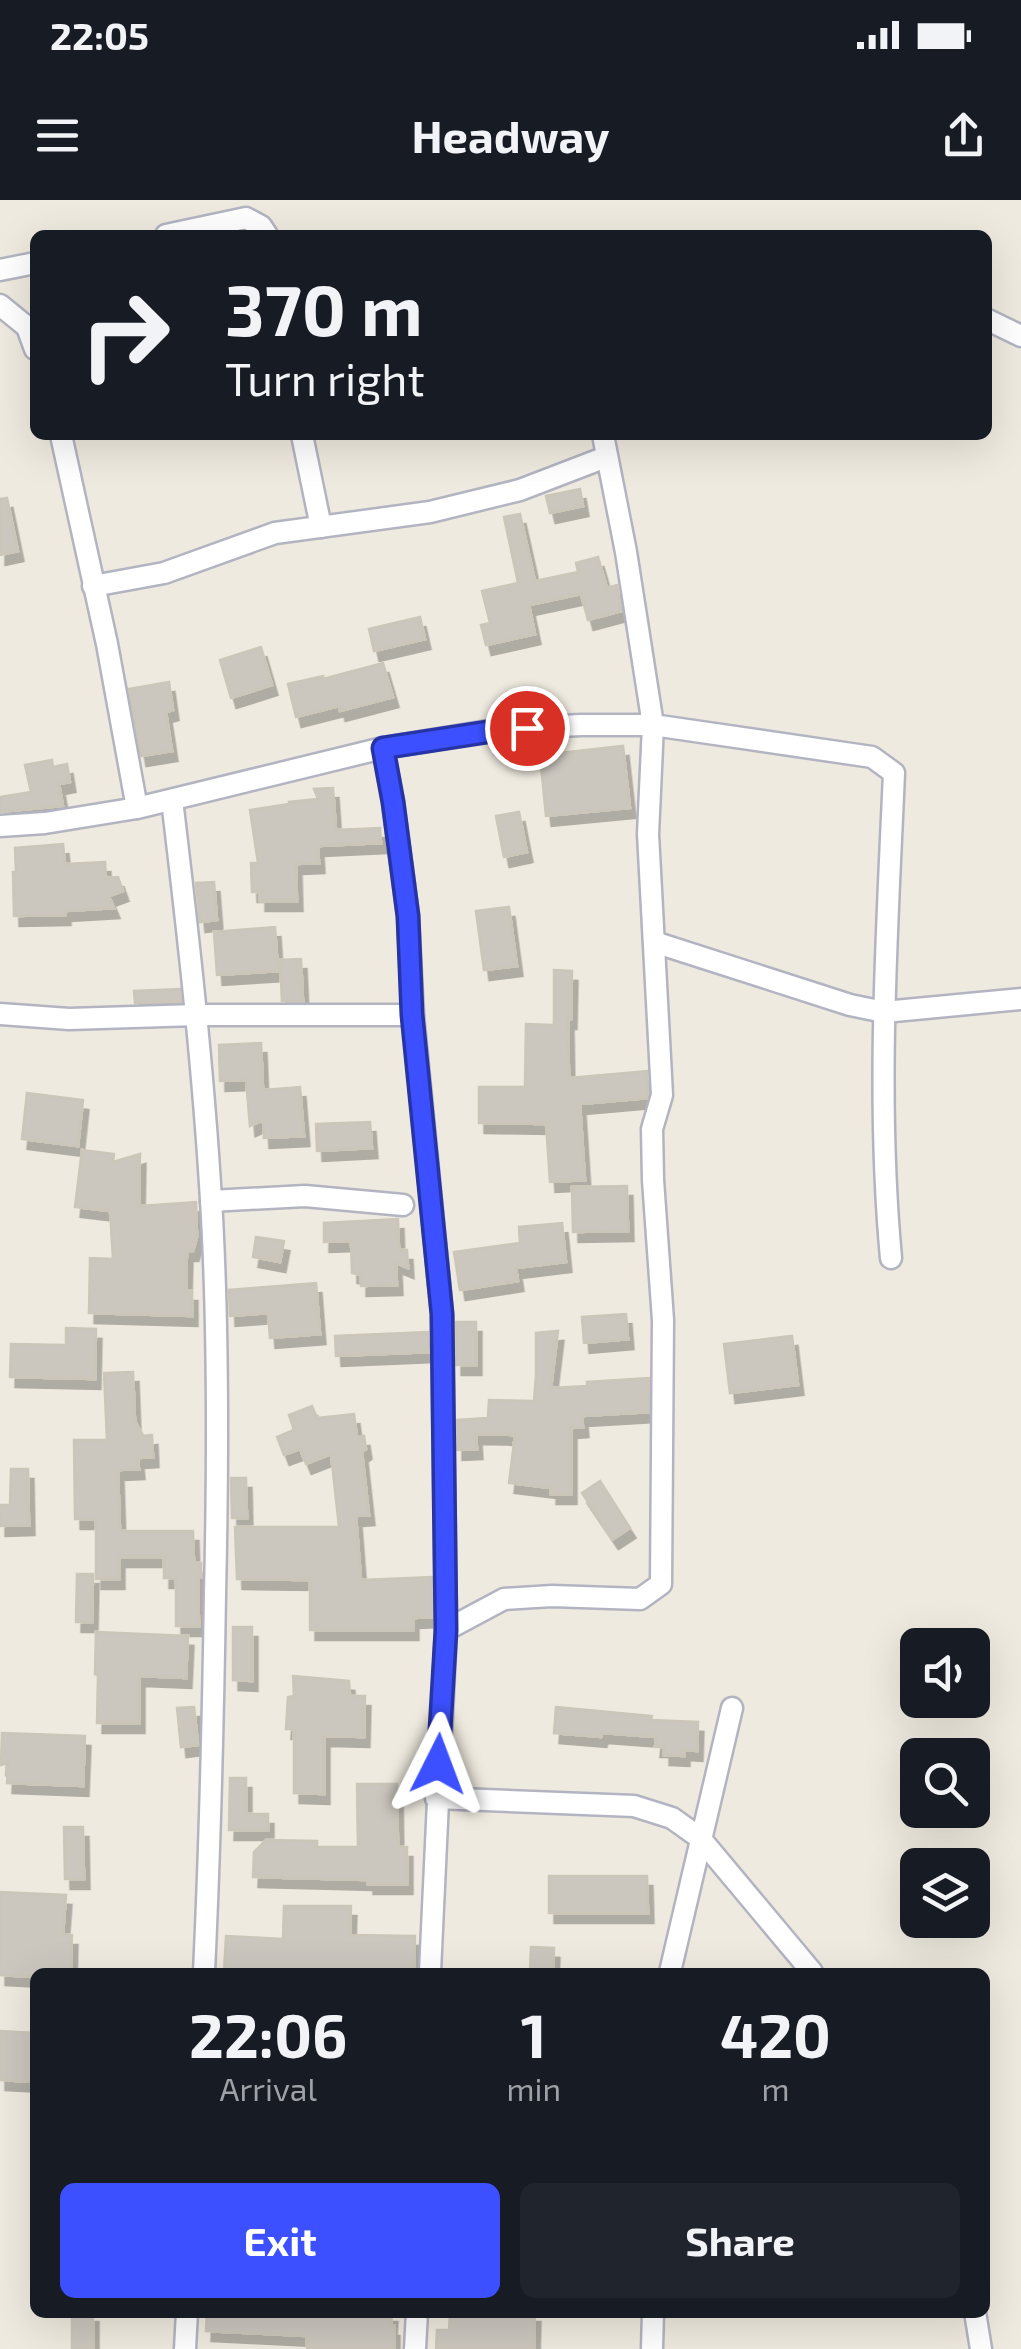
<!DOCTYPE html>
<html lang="en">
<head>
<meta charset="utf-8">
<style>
	:root { --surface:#171b24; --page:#20242c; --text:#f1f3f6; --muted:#9ea1a6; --accent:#3c50ff }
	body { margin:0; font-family:"Exo 2",sans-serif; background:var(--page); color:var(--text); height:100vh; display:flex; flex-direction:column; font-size:38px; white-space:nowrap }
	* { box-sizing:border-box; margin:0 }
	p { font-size:32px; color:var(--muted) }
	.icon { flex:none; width:55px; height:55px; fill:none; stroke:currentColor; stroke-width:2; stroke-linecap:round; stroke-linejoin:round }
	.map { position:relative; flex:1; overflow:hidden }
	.panel { position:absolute; left:30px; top:1768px; width:960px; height:350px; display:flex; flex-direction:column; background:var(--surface); border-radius:15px; box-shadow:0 10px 40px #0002 }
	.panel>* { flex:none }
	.banner { position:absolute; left:30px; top:30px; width:962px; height:210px; border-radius:15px; box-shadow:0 10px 40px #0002; background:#171b24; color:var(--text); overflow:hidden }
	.tools { position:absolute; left:900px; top:1428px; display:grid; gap:20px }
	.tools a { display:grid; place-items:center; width:90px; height:90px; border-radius:15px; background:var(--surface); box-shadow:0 10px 40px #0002; font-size:50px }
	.pin { position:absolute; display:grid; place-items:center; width:85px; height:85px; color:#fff; margin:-42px; border:5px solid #fff; border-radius:50%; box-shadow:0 2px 10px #0007 }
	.me { position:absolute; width:110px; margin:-55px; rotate:3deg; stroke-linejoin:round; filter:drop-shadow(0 0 8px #0008) }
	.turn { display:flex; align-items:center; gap:35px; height:210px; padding:0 30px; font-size:45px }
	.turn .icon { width:130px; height:130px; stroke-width:2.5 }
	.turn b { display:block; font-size:70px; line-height:85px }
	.eta { display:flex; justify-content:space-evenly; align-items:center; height:170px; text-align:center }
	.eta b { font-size:60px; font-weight:700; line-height:70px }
	.action { display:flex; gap:20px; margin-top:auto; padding:20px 30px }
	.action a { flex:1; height:115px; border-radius:15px; background:var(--accent); color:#fff; font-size:40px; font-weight:700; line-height:115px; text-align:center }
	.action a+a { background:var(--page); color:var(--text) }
	.status { display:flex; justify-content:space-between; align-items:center; height:70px; padding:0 50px; background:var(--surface); direction:ltr }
	.status svg { height:28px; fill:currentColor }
	header { display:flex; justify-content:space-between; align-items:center; height:130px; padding:0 30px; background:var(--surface); font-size:45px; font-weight:700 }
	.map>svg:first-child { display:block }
	.building { fill:#cbc6be; stroke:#cbc6b8; stroke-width:2.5; filter:url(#shadow) }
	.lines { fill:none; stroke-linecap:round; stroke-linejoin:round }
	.minor-casing { stroke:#b3b4c1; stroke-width:25 }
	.minor { stroke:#fff; stroke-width:20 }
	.route-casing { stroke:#2734a6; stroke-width:25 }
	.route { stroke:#3c50ff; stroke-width:18 }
</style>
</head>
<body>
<div class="status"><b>22:05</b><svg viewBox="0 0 49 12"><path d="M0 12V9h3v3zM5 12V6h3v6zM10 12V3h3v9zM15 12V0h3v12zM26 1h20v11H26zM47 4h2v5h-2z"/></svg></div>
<header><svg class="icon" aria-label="menu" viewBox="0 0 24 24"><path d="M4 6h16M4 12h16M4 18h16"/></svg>Headway<svg class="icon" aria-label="share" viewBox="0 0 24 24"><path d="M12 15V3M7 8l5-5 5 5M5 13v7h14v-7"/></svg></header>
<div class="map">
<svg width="1021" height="2149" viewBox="0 0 1021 2149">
	<defs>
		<filter id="shadow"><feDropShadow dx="5.5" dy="10" stdDeviation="0" flood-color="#0004"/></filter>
	</defs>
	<rect width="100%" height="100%" fill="#efeadf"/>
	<!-- building -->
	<g class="building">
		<path d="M 580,289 L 583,306 L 550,313 L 546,296 Z"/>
		<path d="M 7,298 L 18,351 L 0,355 L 0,299 Z"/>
		<path d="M 520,314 L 535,381 L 578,372 L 576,363 L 598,357 L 607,388 L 617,385 L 621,411 L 588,420 L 581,394 L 529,405 L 535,434 L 486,445 L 481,425 L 490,423 L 482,391 L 518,383 L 504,317 Z"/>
		<path d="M 420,417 L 425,439 L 374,451 L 369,429 Z"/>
		<path d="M 261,447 L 272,485 L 231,498 L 220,460 Z"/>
		<path d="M 383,463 L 393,497 L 340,511 L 339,506 L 296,517 L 288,484 L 323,476 L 323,479 Z"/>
		<path d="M 169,482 L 173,510 L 166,512 L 172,551 L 141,556 L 129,489 Z"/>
		<path d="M 623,546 L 630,608 L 546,616 L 540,555 Z"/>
		<path d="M 52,560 L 53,567 L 67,564 L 70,582 L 59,584 L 63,606 L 0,612 L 0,597 L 31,592 L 25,565 Z"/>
		<path d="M 333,588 L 336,630 L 380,628 L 381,643 L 318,646 L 319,663 L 296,664 L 297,701 L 260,701 L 260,692 L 252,692 L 251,663 L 258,663 L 250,610 L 289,604 L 289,602 L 318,599 L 314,589 Z"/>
		<path d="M 519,612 L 527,652 L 504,657 L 496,616 Z"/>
		<path d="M 63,644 L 65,664 L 105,662 L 106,678 L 118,677 L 123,691 L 109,696 L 114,708 L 65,711 L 65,715 L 14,716 L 13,672 L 16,672 L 15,648 Z"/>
		<path d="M 214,682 L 217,720 L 200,722 L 196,683 Z"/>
		<path d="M 509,707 L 517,766 L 484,770 L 476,711 Z"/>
		<path d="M 275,727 L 278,771 L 217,775 L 214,732 Z"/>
		<path d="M 301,759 L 303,801 L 282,801 L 280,760 Z"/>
		<path d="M 554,770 L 572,771 L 571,819 L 568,819 L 569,878 L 647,871 L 648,893 L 647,898 L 580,904 L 585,980 L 550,982 L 546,924 L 479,923 L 479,887 L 525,887 L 526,824 L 554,825 Z"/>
		<path d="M 180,789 L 181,802 L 135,803 L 134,791 Z"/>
		<path d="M 261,843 L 263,890 L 300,887 L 304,936 L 264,938 L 263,920 L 250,926 L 246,880 L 220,881 L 219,845 Z"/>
		<path d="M 27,893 L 83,900 L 78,946 L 22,939 Z"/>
		<path d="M 370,922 L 372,948 L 317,951 L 316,924 Z"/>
		<path d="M 82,950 L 114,954 L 113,962 L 140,954 L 139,1006 L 196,1002 L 197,1037 L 193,1051 L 187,1051 L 186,1091 L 192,1091 L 192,1116 L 89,1113 L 90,1058 L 113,1059 L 110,1011 L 75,1007 Z"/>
		<path d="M 627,986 L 628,1031 L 573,1032 L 572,987 Z"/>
		<path d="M 398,1019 L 399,1050 L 407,1050 L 408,1068 L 396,1063 L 397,1085 L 361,1086 L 361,1075 L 352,1073 L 351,1041 L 324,1042 L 324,1023 Z"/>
		<path d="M 562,1023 L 566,1062 L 516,1068 L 518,1081 L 460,1090 L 454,1052 L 520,1043 L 519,1027 Z"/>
		<path d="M 256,1037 L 284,1041 L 280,1062 L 253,1057 Z"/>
		<path d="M 316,1083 L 320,1134 L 270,1138 L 268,1113 L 230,1116 L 229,1090 Z"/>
		<path d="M 626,1114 L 628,1139 L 584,1143 L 582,1117 Z"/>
		<rect x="456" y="1122" width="20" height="43"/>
		<path d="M 66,1128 L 96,1129 L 95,1179 L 10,1177 L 11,1144 L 66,1145 Z"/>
		<path d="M 558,1131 L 551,1188 L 587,1186 L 587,1182 L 649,1178 L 649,1212 L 582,1216 L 583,1227 L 571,1228 L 571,1294 L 551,1294 L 551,1288 L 509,1283 L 515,1235 L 476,1234 L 477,1249 L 457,1250 L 457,1220 L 488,1218 L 489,1200 L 534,1201 L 536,1175 L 536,1133 Z"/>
		<path d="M 428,1132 L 429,1152 L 336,1156 L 335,1136 Z"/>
		<path d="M 792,1136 L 798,1185 L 730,1193 L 724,1144 Z"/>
		<path d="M 133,1172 L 135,1221 L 143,1236 L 152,1235 L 153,1257 L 138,1258 L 139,1269 L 118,1270 L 120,1331 L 193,1331 L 194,1363 L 201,1363 L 201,1377 L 198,1377 L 199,1426 L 176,1426 L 176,1378 L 164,1378 L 164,1357 L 119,1357 L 119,1379 L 96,1379 L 96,1319 L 75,1319 L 74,1240 L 107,1240 L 104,1173 Z"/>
		<path d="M 312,1206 L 317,1218 L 354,1214 L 357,1237 L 364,1236 L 366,1249 L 362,1252 L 369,1315 L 356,1316 L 361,1380 L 432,1377 L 432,1417 L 413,1418 L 413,1430 L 310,1430 L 310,1380 L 237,1379 L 235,1327 L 339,1327 L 331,1254 L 306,1264 L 300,1249 L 284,1255 L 277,1237 L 294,1230 L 289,1215 Z"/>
		<path d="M 11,1269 L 28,1269 L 29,1325 L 0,1326 L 0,1305 L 10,1305 Z"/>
		<path d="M 231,1278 L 246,1278 L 247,1318 L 232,1318 Z"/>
		<path d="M 600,1281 L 630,1328 L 613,1339 L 582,1293 Z"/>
		<path d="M 77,1374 L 93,1374 L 92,1422 L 76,1422 Z"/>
		<path d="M 233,1427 L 252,1427 L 252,1481 L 233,1480 Z"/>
		<path d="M 96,1432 L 188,1436 L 186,1478 L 139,1476 L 139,1523 L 97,1523 L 98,1475 L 95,1474 Z"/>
		<path d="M 293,1476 L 349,1481 L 350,1496 L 365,1496 L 364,1537 L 324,1536 L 324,1594 L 294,1593 L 294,1529 L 286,1529 L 288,1497 L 294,1496 Z"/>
		<path d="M 194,1507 L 198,1545 L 181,1547 L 177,1508 Z"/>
		<path d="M 556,1507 L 652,1516 L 651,1520 L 698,1522 L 697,1551 L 684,1550 L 684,1556 L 664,1555 L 664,1547 L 655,1547 L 656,1537 L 602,1533 L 601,1537 L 554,1533 Z"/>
		<path d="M 2,1533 L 85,1536 L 83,1586 L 7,1583 L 8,1563 L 1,1565 Z"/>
		<path d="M 230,1578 L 246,1578 L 246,1614 L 268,1614 L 268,1630 L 229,1630 Z"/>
		<path d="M 357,1584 L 397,1584 L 398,1647 L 407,1647 L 407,1684 L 368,1684 L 368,1680 L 253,1677 L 254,1652 L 266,1640 L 317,1641 L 317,1647 L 358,1647 Z"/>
		<path d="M 64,1627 L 83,1627 L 84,1679 L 65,1679 Z"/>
		<path d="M 549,1676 L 647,1676 L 648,1713 L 549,1713 Z"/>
		<path d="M 0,1692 L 66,1695 L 63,1735 L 72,1735 L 71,1772 L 35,1772 L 35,1777 L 0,1775 Z"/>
		<path d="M 284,1706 L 351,1706 L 350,1735 L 415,1736 L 414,1772 L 224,1772 L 226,1736 L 283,1739 Z"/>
		<path d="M 531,1747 L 554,1748 L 553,1772 L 530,1772 Z"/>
		<path d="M 0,1831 L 35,1833 L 35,1882 L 0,1880 Z"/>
		<rect x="72" y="2112" width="21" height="37"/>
		<path d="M 207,2112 L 392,2112 L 391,2126 L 394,2126 L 394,2149 L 307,2149 L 307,2136 L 206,2131 Z"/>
		<path d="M 450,2112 L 535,2112 L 534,2149 L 436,2149 L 437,2130 L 449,2130 Z"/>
	</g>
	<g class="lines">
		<!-- minor casing -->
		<g class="minor-casing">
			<g id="minor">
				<path d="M 166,35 L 246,18 L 261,26 L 267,35"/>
				<path d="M 0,70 L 35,63"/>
				<path d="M 0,105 L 27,127 L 35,149"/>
				<path d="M 988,120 L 1021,136"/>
				<path d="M 61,235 L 107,444 L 137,608"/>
				<path d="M 302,235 L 321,327"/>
				<path d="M 93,386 L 164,373 L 275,333 L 430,312 L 520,290 L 606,257"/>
				<path d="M 383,548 L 393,602 L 408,716 L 413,815 L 442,1114 L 446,1430 L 430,1772"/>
				<path d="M 172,600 C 188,733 203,866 211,1000 C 219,1131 218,1263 215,1394 C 213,1520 210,1646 204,1772"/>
				<path d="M 0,626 L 45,623 L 137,608 L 383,548 L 500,529 L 581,525 L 653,525 L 872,557 L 894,573 C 887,734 876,897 891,1058"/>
				<path d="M 654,742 L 850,805 L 884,812 L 1021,799"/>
				<path d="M 0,814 L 69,819 L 197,815 L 413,815"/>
				<path d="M 211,1001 L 305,996 L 403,1005"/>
				<path d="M 446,1430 L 504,1399 L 552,1396 L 640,1399 L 661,1384 L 663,1120 L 653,980 L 652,929 L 662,895 L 648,634 L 653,525 L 626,352 L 603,235"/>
				<path d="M 436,1598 L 634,1606 L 672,1618 L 700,1638 L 812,1772"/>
				<path d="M 670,1772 L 732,1508"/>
				<path d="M 975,2112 L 981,2149"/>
				<path d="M 185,2149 L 187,2112"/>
				<path d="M 415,2149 L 417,2112"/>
				<path d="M 652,2149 L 653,2112"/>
			</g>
		</g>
		<!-- minor -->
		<use href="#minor" class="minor"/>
	</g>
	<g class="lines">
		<!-- route casing -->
		<g class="route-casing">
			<path id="route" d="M 438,1564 L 446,1430 L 442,1114 L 412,815 L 408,716 L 393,602 L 383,548 L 500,530 L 527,528"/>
		</g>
		<!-- route -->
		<use href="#route" class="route"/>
	</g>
</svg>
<div class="tools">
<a><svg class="icon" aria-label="sound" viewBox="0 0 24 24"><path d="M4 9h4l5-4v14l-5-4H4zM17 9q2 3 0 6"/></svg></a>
<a><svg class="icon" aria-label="search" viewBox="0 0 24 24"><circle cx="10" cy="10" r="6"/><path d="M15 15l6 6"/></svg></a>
<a><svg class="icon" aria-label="layers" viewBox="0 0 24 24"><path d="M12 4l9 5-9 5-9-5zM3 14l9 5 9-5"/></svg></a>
</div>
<div class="pin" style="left:527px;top:528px;background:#d93025"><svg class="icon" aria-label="arrive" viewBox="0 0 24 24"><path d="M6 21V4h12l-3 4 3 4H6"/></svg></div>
<svg class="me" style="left:438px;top:1564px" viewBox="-20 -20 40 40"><path d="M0-17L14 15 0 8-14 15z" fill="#3c50ff" stroke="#fff" stroke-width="4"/></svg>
<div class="banner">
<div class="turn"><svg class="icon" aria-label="right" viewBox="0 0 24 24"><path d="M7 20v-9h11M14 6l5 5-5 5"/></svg><div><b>370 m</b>Turn right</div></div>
</div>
<section class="panel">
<div class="eta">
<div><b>22:06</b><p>Arrival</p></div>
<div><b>1</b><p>min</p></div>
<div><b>420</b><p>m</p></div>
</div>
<div class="action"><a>Exit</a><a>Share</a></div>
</section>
</div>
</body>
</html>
